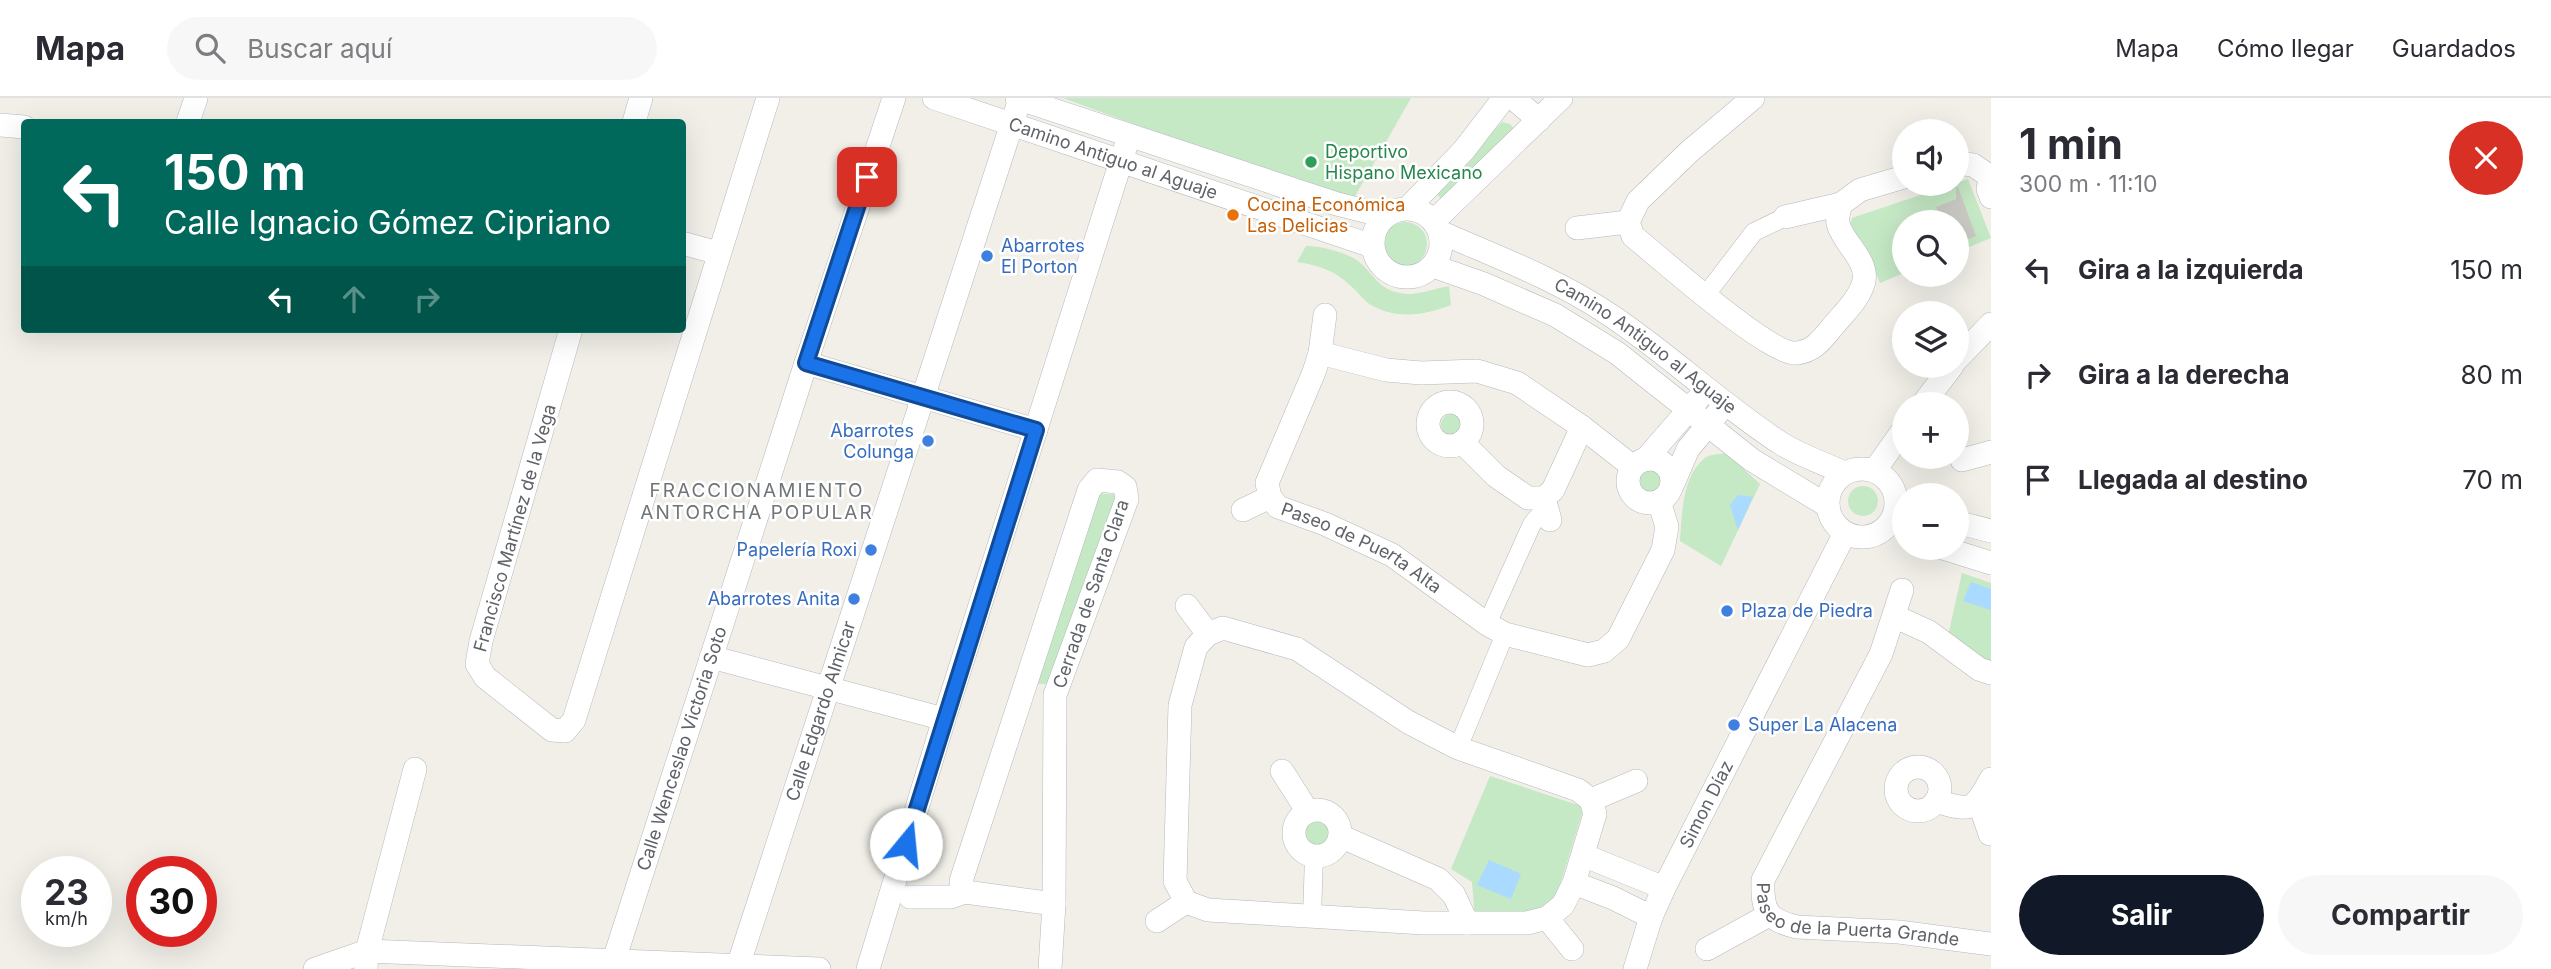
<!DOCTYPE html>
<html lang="es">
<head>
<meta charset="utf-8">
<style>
	:root { --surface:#fff; --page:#f7f7f7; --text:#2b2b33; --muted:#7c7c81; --line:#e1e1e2; --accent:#111827 }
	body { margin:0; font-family:Inter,sans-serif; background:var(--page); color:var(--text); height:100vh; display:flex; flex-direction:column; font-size:26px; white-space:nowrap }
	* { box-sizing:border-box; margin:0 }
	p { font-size:23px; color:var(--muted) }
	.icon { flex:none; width:38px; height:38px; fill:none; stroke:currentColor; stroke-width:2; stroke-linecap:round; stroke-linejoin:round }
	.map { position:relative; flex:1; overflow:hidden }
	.sheet { display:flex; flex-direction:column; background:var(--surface); width:560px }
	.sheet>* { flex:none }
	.top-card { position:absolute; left:21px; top:21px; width:665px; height:214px; border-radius:7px; box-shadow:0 7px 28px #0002; background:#00695c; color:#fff; overflow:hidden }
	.buttons { position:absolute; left:1892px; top:21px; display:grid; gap:14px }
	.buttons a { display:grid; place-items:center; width:77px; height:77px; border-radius:50%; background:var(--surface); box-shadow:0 7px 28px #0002; font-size:35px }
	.speed { position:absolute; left:21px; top:758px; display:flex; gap:14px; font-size:35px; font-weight:700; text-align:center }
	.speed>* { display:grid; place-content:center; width:91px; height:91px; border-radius:50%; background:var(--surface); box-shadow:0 7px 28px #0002; line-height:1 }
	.speed small { font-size:18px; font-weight:400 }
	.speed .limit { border:10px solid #d22; background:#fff; color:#111 }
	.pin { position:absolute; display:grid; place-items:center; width:60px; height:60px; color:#fff; margin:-30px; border-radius:14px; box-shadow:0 4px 10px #0006 }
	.me { position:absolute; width:77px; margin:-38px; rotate:17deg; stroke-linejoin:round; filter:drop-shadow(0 0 5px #0008) }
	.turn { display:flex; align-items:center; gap:24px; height:147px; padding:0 28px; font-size:32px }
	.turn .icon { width:91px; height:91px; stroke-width:2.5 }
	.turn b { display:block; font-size:49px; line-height:60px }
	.lanes { display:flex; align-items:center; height:66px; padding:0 28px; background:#0003; justify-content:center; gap:35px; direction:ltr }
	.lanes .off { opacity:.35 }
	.round { display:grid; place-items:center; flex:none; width:74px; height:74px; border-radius:37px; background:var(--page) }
	.head { display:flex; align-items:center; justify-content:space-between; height:119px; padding:0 28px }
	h1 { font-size:42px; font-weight:700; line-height:52px }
	.action { display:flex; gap:14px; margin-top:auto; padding:14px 28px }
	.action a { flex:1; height:80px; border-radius:42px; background:var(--accent); color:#fff; font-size:28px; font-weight:700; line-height:80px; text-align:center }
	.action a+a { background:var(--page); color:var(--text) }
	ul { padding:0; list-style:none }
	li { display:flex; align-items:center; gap:21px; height:105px; padding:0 28px }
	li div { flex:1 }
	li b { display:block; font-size:26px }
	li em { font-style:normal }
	header { display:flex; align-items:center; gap:42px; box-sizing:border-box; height:98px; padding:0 35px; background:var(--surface); border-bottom:2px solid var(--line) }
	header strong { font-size:33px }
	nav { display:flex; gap:38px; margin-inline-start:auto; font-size:24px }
	.search { width:490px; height:63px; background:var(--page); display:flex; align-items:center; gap:18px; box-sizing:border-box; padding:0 24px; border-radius:38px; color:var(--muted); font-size:26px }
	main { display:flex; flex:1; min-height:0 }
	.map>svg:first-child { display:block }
	.green { fill:#c5e8c5 }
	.water { fill:#aadaff }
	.building { fill:#cccac5 }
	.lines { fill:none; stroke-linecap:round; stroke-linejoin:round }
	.pedestrian-casing { stroke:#b5b8bc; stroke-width:19 }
	.minor-casing { stroke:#b5b8bc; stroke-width:24 }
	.pedestrian { stroke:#fff; stroke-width:18 }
	.minor { stroke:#fff; stroke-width:23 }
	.route-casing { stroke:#114b97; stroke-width:18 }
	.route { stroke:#1a73e8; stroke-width:12 }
	.leisure-dot { fill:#2e9e5b; stroke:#fff; stroke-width:2.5 }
	.food-dot { fill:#e8710a; stroke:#fff; stroke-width:2.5 }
	.shop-dot { fill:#3f7fe0; stroke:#fff; stroke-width:2.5 }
	.labels { text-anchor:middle; stroke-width:5; stroke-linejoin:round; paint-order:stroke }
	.leisure-label { font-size:18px; fill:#27864d; stroke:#fff; text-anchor:start }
	.street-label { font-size:18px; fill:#5f6368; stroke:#fff }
	.food-label { font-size:18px; fill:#c56008; stroke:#fff; text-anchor:start }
	.shop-label { font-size:18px; fill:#366cbe; stroke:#fff; text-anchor:start }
	.neighbourhood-label { font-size:19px; letter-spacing:2px; fill:#70757a; stroke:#fff }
</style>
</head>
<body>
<header>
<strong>Mapa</strong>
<div class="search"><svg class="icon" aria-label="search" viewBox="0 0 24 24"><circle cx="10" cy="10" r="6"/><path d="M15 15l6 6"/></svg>Buscar aquí</div>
<nav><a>Mapa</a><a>Cómo llegar</a><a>Guardados</a></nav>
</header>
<main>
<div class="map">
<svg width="1991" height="871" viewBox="0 0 1991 871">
	<rect width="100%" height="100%" fill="#f1efe8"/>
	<!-- green -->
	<g class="green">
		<path d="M 1063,0 L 1411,0 L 1354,100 L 1142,29 Z"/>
		<path d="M 1502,24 L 1510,26 L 1514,31 L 1442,102 L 1435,94 Z"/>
		<path d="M 1968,81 L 1991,140 L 1957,154 L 1956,124 L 1904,124 L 1904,175 L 1880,185 L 1868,154 L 1849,134 L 1852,120 Z"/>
		<circle cx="1405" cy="146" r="22"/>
		<path d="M 1306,148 C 1321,148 1345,154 1358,163 C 1376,178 1378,193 1406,196 C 1419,197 1436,190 1449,188 L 1451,207 C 1425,217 1397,222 1371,207 C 1364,203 1358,194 1351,188 C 1335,173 1319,167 1297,164 Z"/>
		<circle cx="1452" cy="327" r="11"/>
		<path d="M 1726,355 L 1760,386 L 1721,468 L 1680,443 C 1682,417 1682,378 1705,360 C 1710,356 1720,356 1726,355 Z"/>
		<circle cx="1650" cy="384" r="15"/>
		<circle cx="1863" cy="403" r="15"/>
		<path d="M 1094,395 L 1121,397 L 1049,586 L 1033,586 Z"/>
		<path d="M 1962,475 L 1991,485 L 1991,564 L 1984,565 L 1948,538 Z"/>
		<path d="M 1490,678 L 1584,709 L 1552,813 L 1475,821 L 1472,784 L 1451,771 Z"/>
		<circle cx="1318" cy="737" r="13"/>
	</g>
	<!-- water -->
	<g class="water">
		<path d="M 1738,397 L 1753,399 L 1738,432 L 1730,407 Z"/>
		<path d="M 1971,484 L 1991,491 L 1991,512 L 1963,503 Z"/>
		<path d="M 1489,762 L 1521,776 L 1511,801 L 1477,787 Z"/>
	</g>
	<!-- building -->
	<path class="building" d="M 1956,89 L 1958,89 L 1976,138 L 1956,145 L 1956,124 L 1942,124 L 1936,109 L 1956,101 Z"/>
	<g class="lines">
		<!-- pedestrian casing -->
		<g class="pedestrian-casing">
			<g id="pedestrian">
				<path d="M 1705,198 L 1754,134 L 1785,119"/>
				<path d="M 1487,526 L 1532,426 L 1547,408"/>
				<path d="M 1458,650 L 1505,536"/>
				<path d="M 1312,819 L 1314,758"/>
			</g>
		</g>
		<!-- minor casing -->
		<g class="minor-casing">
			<g id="minor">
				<path id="s1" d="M 934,0 L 1372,148"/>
				<path d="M 1017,0 L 1337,106 L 1385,118"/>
				<path d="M 1513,0 L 1539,22"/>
				<path d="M 1753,0 L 1690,53 L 1638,103 L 1628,124 L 1633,138 C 1659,159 1770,258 1797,255 C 1815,253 1823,240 1834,227 C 1845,214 1860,200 1864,183 C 1868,162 1844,146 1838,126 C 1837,120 1839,112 1841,106 L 1860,92 L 1904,79"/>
				<path d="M 188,24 L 196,0"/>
				<path d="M 634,24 L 641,0"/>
				<path d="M 0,27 L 24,29"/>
				<path d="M 1956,65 L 1973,67 L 1991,79"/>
				<path d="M 1991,78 L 1988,91 L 1991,99"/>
				<path d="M 1408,110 L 1464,52 L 1504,0"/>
				<circle cx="1407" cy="145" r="34"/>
				<path d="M 1785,119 L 1841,106"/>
				<path d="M 1434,123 L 1561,0"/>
				<path d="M 1577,130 L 1628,124"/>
				<path id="s2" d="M 1440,134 C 1497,159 1556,181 1607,215 C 1668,255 1720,306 1782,346 C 1801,358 1824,365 1844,375"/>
				<path d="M 682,145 L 718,155"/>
				<path d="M 1433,168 L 1484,186 L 1555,217 L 1617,255 L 1752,362 L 1828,408"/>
				<path id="s3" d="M 1325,217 L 1320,255 L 1314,274 L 1267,385 L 1270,399 L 1278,409 L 1325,426 L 1392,457 L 1487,526 L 1505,536 L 1588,557 L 1604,553 L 1618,541 L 1663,452 L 1667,429 L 1659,403"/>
				<path d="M 571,231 L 481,543 L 477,566 L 485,579 L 552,632 L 565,633 L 574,622 L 768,0"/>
				<path d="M 1320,255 L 1386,272 L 1421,275 L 1477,273 L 1517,285 L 1582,329 L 1633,369"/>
				<path d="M 1956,262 L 1991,226"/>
				<path d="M 806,265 L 1036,332"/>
				<circle cx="1450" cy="326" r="22"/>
				<path d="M 1923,306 L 1952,268"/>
				<path d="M 1462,344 L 1496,378 L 1528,400 L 1544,400"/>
				<circle cx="1650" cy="383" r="22"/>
				<path d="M 1645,362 L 1698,301"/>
				<path d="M 1962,362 L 1991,354"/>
				<circle cx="1862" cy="405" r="34"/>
				<path d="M 1875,372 L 1904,331"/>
				<path d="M 1672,388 L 1688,351 L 1717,316"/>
				<path d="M 1544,400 L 1553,392 L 1582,329"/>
				<path d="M 1544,400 L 1550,422"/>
				<path d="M 1243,412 L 1270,399"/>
				<path d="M 1956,424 L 1991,433"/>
				<path d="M 1943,450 L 1991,465"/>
				<path id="s4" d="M 1902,492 L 1881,556 L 1763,782 C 1762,812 1766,822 1797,829 L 1899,834 L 1991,846"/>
				<path d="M 1187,508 L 1208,536"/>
				<path d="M 1894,518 L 1929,534 L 1979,571 L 1991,575"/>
				<path d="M 1223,530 L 1297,551 L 1408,624 L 1458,650 L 1578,692 L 1591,702 L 1595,716 L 1574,785 L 1563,807 L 1547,820 L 1527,825 L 1424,825 L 1208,812 L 1186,804 L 1175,783 L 1180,607 L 1196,549 L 1208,536 Z"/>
				<path d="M 711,559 L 944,621"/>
				<circle cx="1918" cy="691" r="22"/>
				<path d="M 1282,673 L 1308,714"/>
				<path d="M 1591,702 L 1636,683"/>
				<path d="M 1936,703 C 1971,714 1974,713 1991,681"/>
				<path d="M 1979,704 L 1990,736"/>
				<circle cx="1317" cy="735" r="23"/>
				<path d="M 1340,738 L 1438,781 L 1454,797 L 1467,825"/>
				<path d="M 1583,757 L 1664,790"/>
				<path d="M 1574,785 L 1613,800 L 1651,819"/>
				<path d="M 965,794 L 961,783 L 1089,392 L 1097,382 L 1118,384 L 1125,389 L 1127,401 L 1055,597 L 1054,806 L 1050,871"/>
				<path d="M 965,794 L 1054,806"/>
				<path d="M 910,799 L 951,799 L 965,794"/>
				<path d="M 1547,820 L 1572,851"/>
				<path d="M 1157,823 L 1186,804"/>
				<path d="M 1707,851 L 1769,817"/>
				<path id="s5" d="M 614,862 L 806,265 L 894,0"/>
				<path id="s6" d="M 738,868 L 1020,1"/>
				<path d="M 315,871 L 367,853 L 819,871"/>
				<path d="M 366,871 L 367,853 L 415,671"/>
				<path d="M 868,871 L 944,621 L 1129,38"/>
				<path id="s7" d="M 1635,871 L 1651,819 L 1664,790 L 1845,435"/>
			</g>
		</g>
		<!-- pedestrian -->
		<use href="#pedestrian" class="pedestrian"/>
		<!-- minor -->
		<use href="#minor" class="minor"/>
	</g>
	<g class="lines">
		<!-- route casing -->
		<g class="route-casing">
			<path id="route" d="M 867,79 L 806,265 L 1036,332 L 906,746"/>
		</g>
		<!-- route -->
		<use href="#route" class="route"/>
	</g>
	<!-- markers -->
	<circle class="leisure-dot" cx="1311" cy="64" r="7"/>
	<circle class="food-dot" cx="1233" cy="117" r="7"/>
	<g class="shop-dot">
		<circle cx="987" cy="158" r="7"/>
		<circle cx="928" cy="343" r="7"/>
		<circle cx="871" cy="452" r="7"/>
		<circle cx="854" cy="501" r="7"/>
		<circle cx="1727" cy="513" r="7"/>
		<circle cx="1734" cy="627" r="7"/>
	</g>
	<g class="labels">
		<!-- leisure labels -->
		<g class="leisure-label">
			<text x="1325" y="60">Deportivo<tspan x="1325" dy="21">Hispano Mexicano</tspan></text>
		</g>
		<!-- street labels -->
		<g class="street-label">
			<text dy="6" stroke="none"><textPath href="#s1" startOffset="189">Camino Antiguo al Aguaje</textPath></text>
			<text dy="6" stroke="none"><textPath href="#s2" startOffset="236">Camino Antiguo al Aguaje</textPath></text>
			<text transform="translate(515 430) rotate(-74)" y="6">Francisco Martínez de la Vega</text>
			<text dy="6" stroke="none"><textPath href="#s3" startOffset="299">Paseo de Puerta Alta</textPath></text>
			<text transform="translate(1091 496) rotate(-71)" y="6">Cerrada de Santa Clara</text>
			<text dy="6" stroke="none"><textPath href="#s6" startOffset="268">Calle Edgardo Almicar</textPath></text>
			<text dy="6" stroke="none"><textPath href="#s5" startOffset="222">Calle Wenceslao Victoria Soto</textPath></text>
			<text dy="6" stroke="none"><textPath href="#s7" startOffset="180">Simon Díaz</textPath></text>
			<text dy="6" stroke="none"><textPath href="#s4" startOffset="438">Paseo de la Puerta Grande</textPath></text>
		</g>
		<!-- food labels -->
		<g class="food-label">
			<text x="1247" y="113">Cocina Económica<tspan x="1247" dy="21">Las Delicias</tspan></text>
		</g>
		<!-- shop labels -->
		<g class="shop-label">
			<text x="1001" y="154">Abarrotes<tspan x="1001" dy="21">El Porton</tspan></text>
			<text x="914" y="339" text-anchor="end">Abarrotes<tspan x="914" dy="21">Colunga</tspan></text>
			<text x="857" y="458" text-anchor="end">Papelería Roxi</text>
			<text x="840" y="507" text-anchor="end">Abarrotes Anita</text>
			<text x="1741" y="519">Plaza de Piedra</text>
			<text x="1748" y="633">Super La Alacena</text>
		</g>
		<!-- neighbourhood labels -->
		<g class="neighbourhood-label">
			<text x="757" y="399">FRACCIONAMIENTO<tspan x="757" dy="22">ANTORCHA POPULAR</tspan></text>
		</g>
	</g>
</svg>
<div class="buttons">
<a><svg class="icon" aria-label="sound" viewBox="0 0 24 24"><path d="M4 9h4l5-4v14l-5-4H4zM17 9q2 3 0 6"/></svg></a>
<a><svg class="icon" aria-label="search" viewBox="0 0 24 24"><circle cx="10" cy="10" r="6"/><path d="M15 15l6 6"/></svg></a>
<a><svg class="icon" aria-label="layers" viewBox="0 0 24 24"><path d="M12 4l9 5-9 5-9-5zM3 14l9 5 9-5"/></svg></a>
<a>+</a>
<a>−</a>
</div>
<div class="speed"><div>23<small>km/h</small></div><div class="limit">30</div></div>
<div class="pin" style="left:867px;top:79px;background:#d93025"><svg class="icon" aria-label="arrive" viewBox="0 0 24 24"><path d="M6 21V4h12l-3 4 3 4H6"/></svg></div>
<svg class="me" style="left:906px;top:746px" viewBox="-20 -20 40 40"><circle r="19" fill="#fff"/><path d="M0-13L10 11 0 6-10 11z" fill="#1a73e8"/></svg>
<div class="top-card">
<div class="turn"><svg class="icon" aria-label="left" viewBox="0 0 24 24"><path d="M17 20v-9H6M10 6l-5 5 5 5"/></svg><div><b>150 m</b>Calle Ignacio Gómez Cipriano</div></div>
<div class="lanes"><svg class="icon" aria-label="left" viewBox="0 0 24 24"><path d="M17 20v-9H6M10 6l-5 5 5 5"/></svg><svg class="icon off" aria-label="ahead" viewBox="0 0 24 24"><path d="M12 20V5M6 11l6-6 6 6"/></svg><svg class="icon off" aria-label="right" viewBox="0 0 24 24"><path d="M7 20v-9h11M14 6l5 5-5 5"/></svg></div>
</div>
</div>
<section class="sheet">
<div class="head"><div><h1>1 min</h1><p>300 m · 11:10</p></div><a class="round" style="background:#d93025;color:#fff"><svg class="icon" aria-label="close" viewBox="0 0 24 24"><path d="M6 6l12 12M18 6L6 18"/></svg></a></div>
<ul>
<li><svg class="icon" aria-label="left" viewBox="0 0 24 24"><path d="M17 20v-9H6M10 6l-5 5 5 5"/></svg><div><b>Gira a la izquierda</b></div><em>150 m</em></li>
<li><svg class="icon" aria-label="right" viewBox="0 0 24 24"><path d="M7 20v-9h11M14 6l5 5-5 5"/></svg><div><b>Gira a la derecha</b></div><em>80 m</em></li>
<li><svg class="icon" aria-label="arrive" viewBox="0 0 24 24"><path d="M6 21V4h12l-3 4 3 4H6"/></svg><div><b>Llegada al destino</b></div><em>70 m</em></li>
</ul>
<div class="action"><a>Salir</a><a>Compartir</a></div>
</section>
</main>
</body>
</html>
